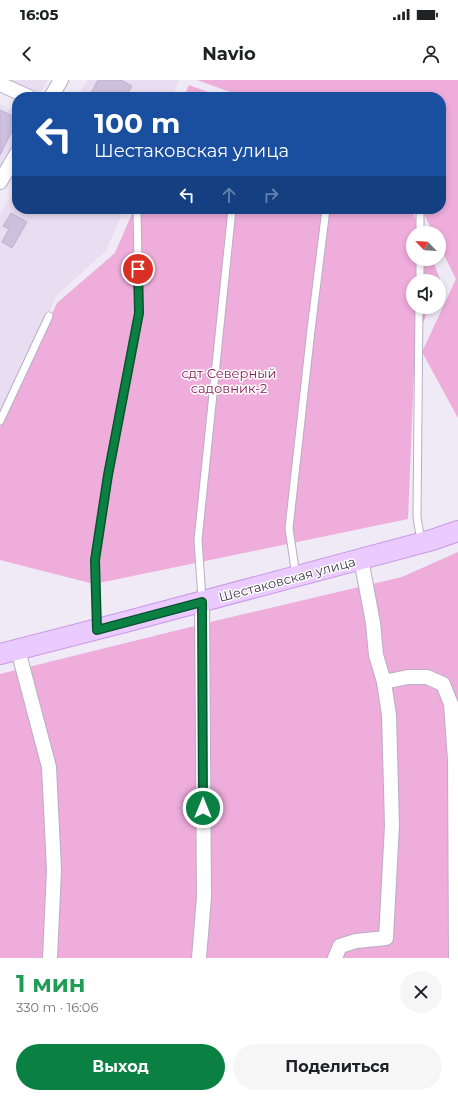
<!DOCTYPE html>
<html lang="ru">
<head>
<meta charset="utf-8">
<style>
	:root { --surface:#fff; --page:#f6f6f6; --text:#202124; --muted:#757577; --accent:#0b8043 }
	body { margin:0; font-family:Montserrat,sans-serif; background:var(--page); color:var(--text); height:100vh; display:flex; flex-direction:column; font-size:15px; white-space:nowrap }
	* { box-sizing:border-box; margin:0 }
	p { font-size:13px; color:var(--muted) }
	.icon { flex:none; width:22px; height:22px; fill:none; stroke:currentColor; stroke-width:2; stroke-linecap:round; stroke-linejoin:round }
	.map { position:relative; height:878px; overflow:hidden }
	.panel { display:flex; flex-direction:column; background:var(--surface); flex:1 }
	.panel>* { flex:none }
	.top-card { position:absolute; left:12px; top:12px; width:434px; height:122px; border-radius:16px; box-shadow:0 2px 6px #0003; background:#1a4fa0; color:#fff; overflow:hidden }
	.needle { width:26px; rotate:295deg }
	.tools { position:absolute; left:406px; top:146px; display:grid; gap:8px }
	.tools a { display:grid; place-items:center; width:40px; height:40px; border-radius:50%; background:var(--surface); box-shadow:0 2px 6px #0003; font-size:20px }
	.pin { position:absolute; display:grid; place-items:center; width:34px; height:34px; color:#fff; margin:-17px; border:2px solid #fff; border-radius:50%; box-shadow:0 1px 4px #0007 }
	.me { position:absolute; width:44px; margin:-22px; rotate:0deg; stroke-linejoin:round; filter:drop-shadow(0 0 3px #0008) }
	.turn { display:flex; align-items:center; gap:14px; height:84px; padding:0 16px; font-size:18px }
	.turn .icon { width:52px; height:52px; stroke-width:2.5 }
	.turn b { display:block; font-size:28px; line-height:34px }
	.lanes { display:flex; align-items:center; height:38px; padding:0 16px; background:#0003; justify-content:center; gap:20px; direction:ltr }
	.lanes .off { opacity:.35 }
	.round { display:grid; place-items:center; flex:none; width:42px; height:42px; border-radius:21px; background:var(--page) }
	.overview { display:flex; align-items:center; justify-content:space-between; height:68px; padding:0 16px }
	h1 { font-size:24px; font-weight:700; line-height:30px; color:#1e9e55 }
	.button { display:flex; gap:8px; margin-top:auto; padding:8px 16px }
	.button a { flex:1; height:46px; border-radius:24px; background:var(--accent); color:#fff; font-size:16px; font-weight:700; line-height:46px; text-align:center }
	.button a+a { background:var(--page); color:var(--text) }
	.status { display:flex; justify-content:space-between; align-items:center; height:28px; padding:0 20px; background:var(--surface); direction:ltr }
	.status svg { height:11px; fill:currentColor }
	header { display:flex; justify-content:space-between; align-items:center; height:52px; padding:0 16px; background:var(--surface); font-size:18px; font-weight:700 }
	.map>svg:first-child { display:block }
	.residential { fill:#e8ddf1 }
	.green { fill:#eeaddb }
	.building { fill:#ccc0dc; stroke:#c0afd5 }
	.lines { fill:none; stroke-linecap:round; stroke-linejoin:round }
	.lane-casing { stroke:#b9adc6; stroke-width:9 }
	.street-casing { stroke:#b9adc6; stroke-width:16 }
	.secondary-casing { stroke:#c89be7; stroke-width:22 }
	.lane { stroke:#fff; stroke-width:7 }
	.street { stroke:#fff; stroke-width:14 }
	.secondary { stroke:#eacaff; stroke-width:20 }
	.route-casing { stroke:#07532c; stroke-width:10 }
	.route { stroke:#0b8043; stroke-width:7 }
	.labels { text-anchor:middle; stroke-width:3; stroke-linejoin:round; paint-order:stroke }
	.park-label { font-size:13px; fill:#842156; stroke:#fff }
	.street-label { font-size:13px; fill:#3f364b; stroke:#fff }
</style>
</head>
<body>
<div class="status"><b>16:05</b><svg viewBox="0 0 49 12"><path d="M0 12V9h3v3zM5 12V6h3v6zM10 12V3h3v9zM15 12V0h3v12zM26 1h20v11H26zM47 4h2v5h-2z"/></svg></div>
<header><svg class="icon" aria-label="back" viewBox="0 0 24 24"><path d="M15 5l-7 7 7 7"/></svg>Navio<svg class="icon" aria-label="person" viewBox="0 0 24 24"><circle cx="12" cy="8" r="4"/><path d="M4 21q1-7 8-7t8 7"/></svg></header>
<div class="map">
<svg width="458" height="878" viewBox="0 0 458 878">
	<rect width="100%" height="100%" fill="#f0e9f6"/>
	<!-- residential -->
	<g class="residential">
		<path d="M 5,0 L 48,0 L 39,15 Z"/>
		<path d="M 88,0 L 179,0 L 172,17 L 77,17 Z"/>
		<path d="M 0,24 L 17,33 L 17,71 L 0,96 Z"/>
		<path d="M 17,108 L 17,129 L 124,129 L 106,171 L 57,215 L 0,332 L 0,134 Z"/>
	</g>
	<!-- green -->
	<g class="green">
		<path d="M 197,0 L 458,0 L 458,338 L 422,272 L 456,199 L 439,165 L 439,153 L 433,153 L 422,129 L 441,129 L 441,17 L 244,17 Z"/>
		<path d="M 189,5 L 221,17 L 184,17 Z"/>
		<path d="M 134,129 L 411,129 L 421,153 L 413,153 L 413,179 L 432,179 L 440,199 L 439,202 L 439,201 L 413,201 L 413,227 L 429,227 L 415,265 L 408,439 L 94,504 L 0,480 L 0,347 L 57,223 L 115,173 Z"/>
		<path d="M 458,472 L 458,878 L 0,878 L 0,594 L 223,539 L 402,497 Z"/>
	</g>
	<!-- building -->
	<g class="building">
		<path d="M 98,0 L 121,0 L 132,6 L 126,17 L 99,17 L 91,13 Z"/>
		<path d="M 0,30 L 17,38 L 17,41 L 0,75 Z"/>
		<path d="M 11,133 L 27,142 L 12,168 L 2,162 L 9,149 L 3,146 Z"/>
	</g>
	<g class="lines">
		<!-- lane casing -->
		<g class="lane-casing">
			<g id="lane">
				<path d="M 420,129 L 420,153"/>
				<path d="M 420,201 L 420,179"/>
				<path d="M 419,227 L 417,437 L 421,462"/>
				<path d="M 0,341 L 49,236"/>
				<path d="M 296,496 L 289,448 L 311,250 L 326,129"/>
				<path d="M 202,519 L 198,460 L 232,129"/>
				<path d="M 97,547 L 95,480 L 108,395 L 139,233 L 137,130"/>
			</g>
		</g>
		<!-- street casing -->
		<g class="street-casing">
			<g id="street">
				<path d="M 0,4 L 29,17"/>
				<path d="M 51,17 L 61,0"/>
				<path d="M 0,102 L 17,73"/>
				<path d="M 18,570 L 49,687 L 54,790 L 50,878"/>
				<path d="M 384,602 L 408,597 L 427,597 L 443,604 L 451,624 L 455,680 L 456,878"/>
				<path d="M 199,878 L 204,817 L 202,522"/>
				<path d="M 335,878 L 340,866 L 356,861 L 386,858 L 392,745 L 389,635 L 384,602 L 376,575 L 373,543 L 361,479"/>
			</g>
		</g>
		<!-- secondary casing -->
		<g class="secondary-casing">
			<path id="secondary" d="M 0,574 L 125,542 L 432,460 L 458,451"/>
		</g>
		<!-- lane -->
		<use href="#lane" class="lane"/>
		<!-- street -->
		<use href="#street" class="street"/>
		<!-- secondary -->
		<use href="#secondary" class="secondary"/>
	</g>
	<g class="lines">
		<!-- route casing -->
		<g class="route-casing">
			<path id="route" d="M 138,189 L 139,233 L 108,395 L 95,480 L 97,550 L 202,522 L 203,728"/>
		</g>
		<!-- route -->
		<use href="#route" class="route"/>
	</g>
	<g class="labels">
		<!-- park labels -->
		<g class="park-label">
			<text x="229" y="298">сдт Северный<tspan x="229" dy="15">садовник-2</tspan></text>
		</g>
		<!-- street labels -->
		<g class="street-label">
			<text transform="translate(287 499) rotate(-15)" y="5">Шестаковская улица</text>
		</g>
	</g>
</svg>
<div class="tools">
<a><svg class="needle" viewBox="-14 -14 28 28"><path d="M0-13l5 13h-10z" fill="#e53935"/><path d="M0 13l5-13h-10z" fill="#757577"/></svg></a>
<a><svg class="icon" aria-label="sound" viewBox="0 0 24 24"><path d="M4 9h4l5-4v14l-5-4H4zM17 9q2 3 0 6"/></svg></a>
</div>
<div class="pin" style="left:138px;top:189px;background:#d93025"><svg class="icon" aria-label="arrive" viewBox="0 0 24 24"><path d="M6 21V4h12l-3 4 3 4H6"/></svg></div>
<svg class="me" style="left:203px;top:728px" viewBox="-20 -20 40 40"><circle r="17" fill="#0b8043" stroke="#fff" stroke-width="3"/><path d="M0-11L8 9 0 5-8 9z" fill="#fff"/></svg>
<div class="top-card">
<div class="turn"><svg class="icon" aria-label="left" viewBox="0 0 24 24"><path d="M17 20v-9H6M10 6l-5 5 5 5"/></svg><div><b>100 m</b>Шестаковская улица</div></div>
<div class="lanes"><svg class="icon" aria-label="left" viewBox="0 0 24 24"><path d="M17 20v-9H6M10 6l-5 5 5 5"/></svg><svg class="icon off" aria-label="ahead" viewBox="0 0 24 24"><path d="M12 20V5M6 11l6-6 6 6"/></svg><svg class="icon off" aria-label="right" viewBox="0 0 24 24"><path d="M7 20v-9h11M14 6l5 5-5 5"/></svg></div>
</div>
</div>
<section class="panel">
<div class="overview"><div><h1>1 мин</h1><p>330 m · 16:06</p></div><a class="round"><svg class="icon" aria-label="close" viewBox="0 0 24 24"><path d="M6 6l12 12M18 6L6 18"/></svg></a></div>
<div class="button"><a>Выход</a><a>Поделиться</a></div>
</section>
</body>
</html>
